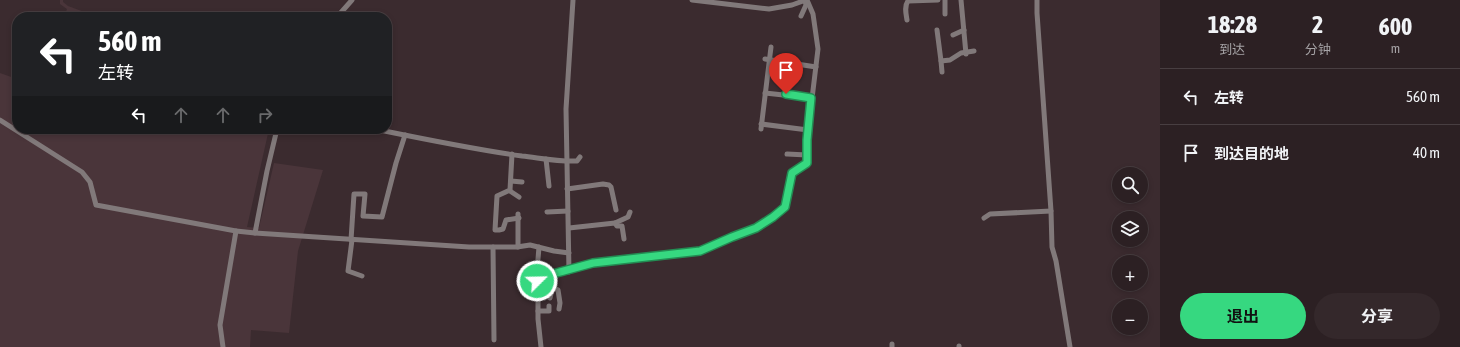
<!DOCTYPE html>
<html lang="zh">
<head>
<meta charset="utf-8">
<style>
	:root { --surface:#2c2023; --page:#34282b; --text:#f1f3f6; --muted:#a6a3a6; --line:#483e41; --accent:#36d880 }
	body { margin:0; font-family:"Asap Condensed","Noto Sans SC",sans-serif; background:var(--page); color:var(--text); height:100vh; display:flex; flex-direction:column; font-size:15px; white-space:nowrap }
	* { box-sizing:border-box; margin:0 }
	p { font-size:13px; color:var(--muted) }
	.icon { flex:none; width:22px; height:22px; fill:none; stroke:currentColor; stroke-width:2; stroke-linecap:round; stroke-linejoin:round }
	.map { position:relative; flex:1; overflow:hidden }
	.sheet { display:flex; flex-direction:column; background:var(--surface); width:300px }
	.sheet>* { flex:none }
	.guide { position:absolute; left:12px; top:12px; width:380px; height:122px; border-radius:16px; box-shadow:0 2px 6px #0003,0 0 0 1px var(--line); background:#202124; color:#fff; overflow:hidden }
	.controls { position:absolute; left:1112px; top:167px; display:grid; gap:8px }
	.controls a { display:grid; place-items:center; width:36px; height:36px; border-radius:50%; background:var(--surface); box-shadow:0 2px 6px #0003,0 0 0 1px var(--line); font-size:20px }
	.pin { position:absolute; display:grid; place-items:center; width:34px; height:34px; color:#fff; margin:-41px -17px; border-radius:50% 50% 50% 0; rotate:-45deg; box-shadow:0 0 4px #0007 }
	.pin .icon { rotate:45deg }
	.me { position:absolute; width:44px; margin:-22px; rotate:67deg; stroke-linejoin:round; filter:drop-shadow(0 0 3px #0008) }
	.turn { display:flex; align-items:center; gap:14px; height:84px; padding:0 20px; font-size:18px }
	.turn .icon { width:52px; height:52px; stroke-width:2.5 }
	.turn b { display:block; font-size:28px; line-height:34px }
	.lanes { display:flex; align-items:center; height:38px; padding:0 20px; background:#0003; justify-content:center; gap:20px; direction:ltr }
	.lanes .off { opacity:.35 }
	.eta { display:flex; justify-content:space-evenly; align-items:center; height:68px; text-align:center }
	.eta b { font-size:24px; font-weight:700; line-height:28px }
	.button { display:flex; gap:8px; margin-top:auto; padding:8px 20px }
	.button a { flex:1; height:46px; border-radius:24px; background:var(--accent); color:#111; font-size:16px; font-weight:700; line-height:46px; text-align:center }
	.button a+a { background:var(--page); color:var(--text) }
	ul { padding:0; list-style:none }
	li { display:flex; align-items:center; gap:12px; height:56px; padding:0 20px; border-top:1px solid var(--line) }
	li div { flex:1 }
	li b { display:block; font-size:15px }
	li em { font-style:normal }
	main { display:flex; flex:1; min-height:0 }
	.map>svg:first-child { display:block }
	.built { fill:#4a353a }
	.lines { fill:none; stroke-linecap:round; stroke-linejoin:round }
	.minor { stroke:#81797a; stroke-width:5 }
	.route-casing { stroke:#238c53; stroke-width:10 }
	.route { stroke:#36d880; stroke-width:7 }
</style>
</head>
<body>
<main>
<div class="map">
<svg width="1160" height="347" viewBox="0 0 1160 347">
	<rect width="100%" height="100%" fill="#3b2b2f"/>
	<!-- built -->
	<g class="built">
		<path d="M 60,0 L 63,0 L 63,2 L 68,6 L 98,17 L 64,17 L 67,9 L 60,4 Z"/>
		<path d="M 0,73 L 17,79 L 17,129 L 269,129 L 247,227 L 259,228 L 274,163 L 323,170 L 298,251 L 289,333 L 251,330 L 250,347 L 0,347 Z"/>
	</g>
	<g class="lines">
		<!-- minor -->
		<g class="minor">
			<path d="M 692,0 L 769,9 L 792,5 L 806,0"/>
			<path d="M 945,0 L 945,14"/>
			<path d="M 961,0 L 966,54"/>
			<path d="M 1037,0 L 1037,13 L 1051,211 L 1052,247 L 1056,261 L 1070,347"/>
			<path d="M 801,16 L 806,5 L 805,1"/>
			<path d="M 337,17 L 352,0"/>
			<path d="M 907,20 C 906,14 904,6 908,1 L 938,0"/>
			<path d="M 937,30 L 941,61 L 950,60 L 961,53 L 974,51"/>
			<path d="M 953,35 L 964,30"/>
			<path d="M 765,59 L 816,67"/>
			<path d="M 941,61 L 942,72"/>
			<path d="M 765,93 L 811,98"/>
			<path d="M 0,120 L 82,172 L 90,182 L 96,205 L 236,231"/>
			<path d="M 761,124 L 808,130"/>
			<path d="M 375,129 C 424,139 472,149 522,156 C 540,158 559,162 577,161 L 580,157"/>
			<path d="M 761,129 L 771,47"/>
			<path d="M 512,154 L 510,190 L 497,196 L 495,230 L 499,230 L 503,229 L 506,220 L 519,218"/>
			<path d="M 787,154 L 807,155"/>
			<path d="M 546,159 L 549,186"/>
			<path d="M 511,181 L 522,182"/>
			<path d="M 567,189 L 603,184 L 609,185 L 611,187 L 616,210"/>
			<path d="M 510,191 L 519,197"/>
			<path d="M 547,212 L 568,211"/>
			<path d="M 984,218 L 990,214 L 1051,211"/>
			<path d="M 615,223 L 628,217 L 630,212"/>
			<path d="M 569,228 L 615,223 L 617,226 L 622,226 L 624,239"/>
			<path d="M 255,233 L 469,247 L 517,247 L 530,245 L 554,251 L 569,253"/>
			<path d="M 351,240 L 354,194 L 365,194 L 363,216 L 382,217 L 396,163 L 405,135"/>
			<path d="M 352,240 L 348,271 L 362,276"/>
			<path d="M 493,247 L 494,340"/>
			<path d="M 518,247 L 518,214"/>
			<path d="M 531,270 L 537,270"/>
			<path d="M 569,272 L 566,109 L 573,0"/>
			<path d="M 538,278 L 537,271 L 539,247"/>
			<path d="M 547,287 L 554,288 L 558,290 L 560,303 L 559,309"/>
			<path d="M 550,298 L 552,290 L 555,285 L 556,273"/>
			<path d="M 538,311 L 549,311 L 549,306"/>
			<path d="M 959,346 L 959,347"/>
			<path d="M 223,347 L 220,325 L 236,231 L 255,233 L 267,171 L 277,129"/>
			<path d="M 541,347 L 538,319 L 538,278 L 593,263 L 700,251 L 756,228 L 773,217 L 785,207 L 792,173 L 807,163 L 807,140 L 818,49 L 813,14 L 807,0"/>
			<path d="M 892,347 L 892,344"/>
		</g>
	</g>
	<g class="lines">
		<!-- route casing -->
		<g class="route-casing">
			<path id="route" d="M 537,281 L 538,278 L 593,263 L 700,251 L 732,237 L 756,228 L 773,217 L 785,207 L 792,173 L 807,163 L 807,140 L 811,98 L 786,94"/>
		</g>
		<!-- route -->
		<use href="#route" class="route"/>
	</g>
</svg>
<div class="controls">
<a><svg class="icon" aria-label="search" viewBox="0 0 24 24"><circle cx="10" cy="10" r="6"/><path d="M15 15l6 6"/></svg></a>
<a><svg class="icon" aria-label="layers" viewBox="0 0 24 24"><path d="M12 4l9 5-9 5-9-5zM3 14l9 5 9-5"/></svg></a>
<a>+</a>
<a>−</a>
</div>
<div class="pin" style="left:786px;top:94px;background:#d93025"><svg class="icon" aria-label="arrive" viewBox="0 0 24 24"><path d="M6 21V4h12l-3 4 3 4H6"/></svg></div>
<svg class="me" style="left:537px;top:281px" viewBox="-20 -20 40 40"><circle r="17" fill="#36d880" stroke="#fff" stroke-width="3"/><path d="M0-11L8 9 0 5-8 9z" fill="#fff"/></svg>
<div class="guide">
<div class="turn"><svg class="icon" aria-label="left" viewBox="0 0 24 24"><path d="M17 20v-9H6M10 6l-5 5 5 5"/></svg><div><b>560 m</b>左转</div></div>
<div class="lanes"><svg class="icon" aria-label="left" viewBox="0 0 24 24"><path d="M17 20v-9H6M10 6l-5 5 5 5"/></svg><svg class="icon off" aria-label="ahead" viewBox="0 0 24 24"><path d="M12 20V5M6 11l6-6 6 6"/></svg><svg class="icon off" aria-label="ahead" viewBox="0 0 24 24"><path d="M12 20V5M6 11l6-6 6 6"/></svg><svg class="icon off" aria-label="right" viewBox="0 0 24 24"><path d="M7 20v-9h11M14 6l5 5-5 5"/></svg></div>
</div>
</div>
<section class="sheet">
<div class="eta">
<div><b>18:28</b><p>到达</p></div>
<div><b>2</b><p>分钟</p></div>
<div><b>600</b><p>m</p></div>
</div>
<ul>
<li><svg class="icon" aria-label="left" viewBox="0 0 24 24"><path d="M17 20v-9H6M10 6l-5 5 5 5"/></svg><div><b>左转</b></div><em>560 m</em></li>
<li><svg class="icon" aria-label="arrive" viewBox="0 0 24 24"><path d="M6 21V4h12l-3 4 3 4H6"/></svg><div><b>到达目的地</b></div><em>40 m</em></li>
</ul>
<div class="button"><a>退出</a><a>分享</a></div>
</section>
</main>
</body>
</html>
